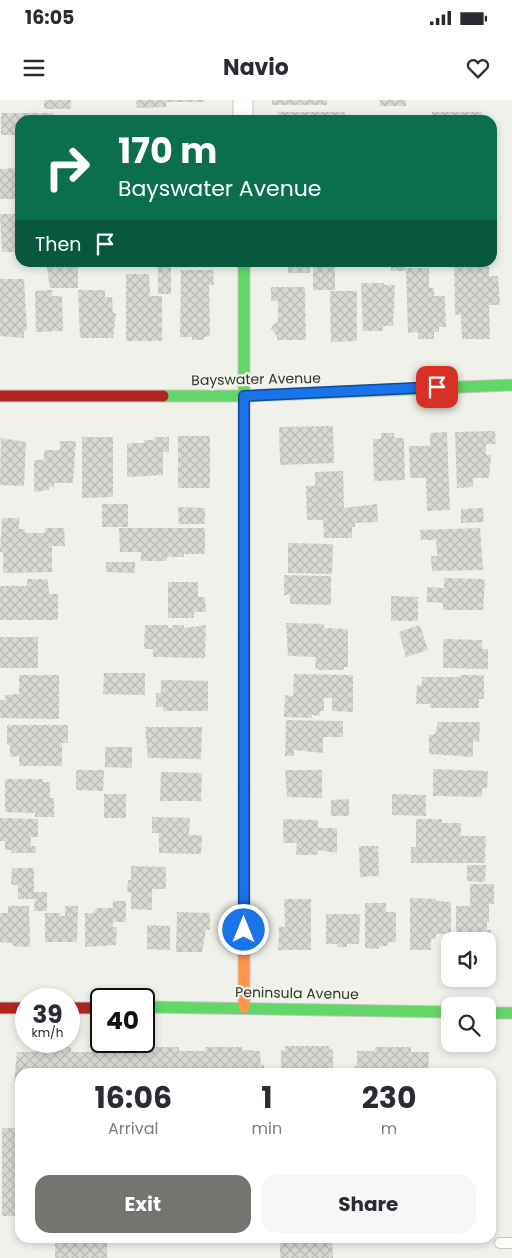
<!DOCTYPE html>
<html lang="en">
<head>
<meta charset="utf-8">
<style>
	:root { --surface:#fff; --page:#f7f7f7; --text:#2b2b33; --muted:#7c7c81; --accent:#747570 }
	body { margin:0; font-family:Poppins,sans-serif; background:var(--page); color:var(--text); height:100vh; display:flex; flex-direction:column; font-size:19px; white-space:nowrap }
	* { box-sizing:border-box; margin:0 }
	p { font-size:16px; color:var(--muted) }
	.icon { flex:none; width:28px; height:28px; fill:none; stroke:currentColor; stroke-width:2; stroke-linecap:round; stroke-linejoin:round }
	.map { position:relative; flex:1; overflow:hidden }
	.drawer { position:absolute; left:15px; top:968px; width:481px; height:175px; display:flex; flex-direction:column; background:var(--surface); border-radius:15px; box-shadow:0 2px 8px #0003 }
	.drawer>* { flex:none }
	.banner { position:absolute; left:15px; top:15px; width:482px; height:152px; border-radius:15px; box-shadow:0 2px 8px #0003; background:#0b6e4f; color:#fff; overflow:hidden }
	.controls { position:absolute; left:441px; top:832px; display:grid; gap:10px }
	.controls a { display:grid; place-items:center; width:55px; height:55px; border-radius:10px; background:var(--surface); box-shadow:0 2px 8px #0003; font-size:25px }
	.speed { position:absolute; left:15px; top:888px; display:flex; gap:10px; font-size:25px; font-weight:700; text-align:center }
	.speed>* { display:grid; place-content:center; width:65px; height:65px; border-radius:50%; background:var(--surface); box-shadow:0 2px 8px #0003; line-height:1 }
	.speed small { font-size:12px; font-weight:400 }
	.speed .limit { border:2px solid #111; border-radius:8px; background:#fff; color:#111 }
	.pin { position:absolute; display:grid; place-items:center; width:42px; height:42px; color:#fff; margin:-21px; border-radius:10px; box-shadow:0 2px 8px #0006 }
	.me { position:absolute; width:55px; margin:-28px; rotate:0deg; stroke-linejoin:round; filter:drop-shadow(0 0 4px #0008) }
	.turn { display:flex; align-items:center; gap:18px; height:105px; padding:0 20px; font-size:22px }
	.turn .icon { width:65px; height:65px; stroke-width:2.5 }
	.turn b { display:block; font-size:35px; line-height:42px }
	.then { display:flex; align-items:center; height:48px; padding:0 20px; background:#0003; gap:10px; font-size:19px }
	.eta { display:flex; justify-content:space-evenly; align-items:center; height:85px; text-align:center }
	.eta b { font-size:30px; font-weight:700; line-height:35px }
	.cta { display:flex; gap:10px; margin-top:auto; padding:10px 20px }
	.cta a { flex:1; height:58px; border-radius:15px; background:var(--accent); color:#fff; font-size:20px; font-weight:700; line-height:58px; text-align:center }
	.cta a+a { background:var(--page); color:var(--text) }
	.status { display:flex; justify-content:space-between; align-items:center; height:35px; padding:0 25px; background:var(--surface); direction:ltr }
	.status svg { height:14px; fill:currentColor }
	header { display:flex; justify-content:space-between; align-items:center; height:65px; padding:0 20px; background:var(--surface); font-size:22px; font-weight:700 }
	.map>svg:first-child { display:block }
	.building { fill:url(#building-cross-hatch) }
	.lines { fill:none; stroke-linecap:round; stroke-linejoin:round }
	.lane-casing { stroke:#c6c7c3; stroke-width:12 }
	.street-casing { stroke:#c6c7c3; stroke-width:21 }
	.fast-casing { stroke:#c6c7c3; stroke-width:13 }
	.slow-casing { stroke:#c6c7c3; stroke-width:13 }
	.jam-casing { stroke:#c6c7c3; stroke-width:13 }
	.lane { stroke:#fdfdfc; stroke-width:10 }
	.street { stroke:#fdfdfc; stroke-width:19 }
	.fast { stroke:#63d668; stroke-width:11 }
	.slow { stroke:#ff974d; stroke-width:11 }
	.jam { stroke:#b3261e; stroke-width:11 }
	.route-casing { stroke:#114b97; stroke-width:12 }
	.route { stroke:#1a73e8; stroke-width:9 }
	.labels { text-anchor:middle; stroke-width:4.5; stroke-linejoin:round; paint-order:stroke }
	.street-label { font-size:14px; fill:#31322e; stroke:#f2f4e9 }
</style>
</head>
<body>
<div class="status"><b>16:05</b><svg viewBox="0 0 49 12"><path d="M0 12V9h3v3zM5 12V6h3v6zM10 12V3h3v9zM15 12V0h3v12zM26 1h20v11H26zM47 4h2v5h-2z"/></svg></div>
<header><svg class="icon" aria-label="menu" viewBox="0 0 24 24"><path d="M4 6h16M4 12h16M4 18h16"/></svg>Navio<svg class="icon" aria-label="heart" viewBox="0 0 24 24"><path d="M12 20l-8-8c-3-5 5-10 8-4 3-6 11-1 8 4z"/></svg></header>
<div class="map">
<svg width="512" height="1158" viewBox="0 0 512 1158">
	<defs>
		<pattern id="building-cross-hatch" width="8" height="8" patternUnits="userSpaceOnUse" patternTransform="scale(1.25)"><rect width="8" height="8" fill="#d8d9d4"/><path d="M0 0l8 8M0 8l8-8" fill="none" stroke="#babbb6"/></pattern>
	</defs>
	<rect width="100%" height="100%" fill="#f1f1ec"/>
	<!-- building -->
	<g class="building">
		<rect x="44" y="0" width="27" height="9"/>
		<path d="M 136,0 L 204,0 L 204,2 L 166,2 L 166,7 L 137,8 Z"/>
		<rect x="272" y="0" width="55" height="5"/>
		<rect x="380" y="0" width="26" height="6"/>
		<rect x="278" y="12" width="67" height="8"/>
		<rect x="432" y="12" width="50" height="8"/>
		<path d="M 1,13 L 53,13 L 53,20 L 20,20 L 20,35 L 1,35 Z"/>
		<path d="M 20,68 L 20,99 L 0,99 L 0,69 Z"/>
		<path d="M 0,114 L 20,114 L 20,152 L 2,152 Z"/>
		<path d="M 46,162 L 78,162 L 78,188 L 50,188 Z"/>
		<rect x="158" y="162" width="13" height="32"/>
		<rect x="288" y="162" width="22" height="11"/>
		<rect x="313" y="162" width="22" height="28"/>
		<path d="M 391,162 L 405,162 L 405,168 L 429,168 L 429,188 L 434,188 L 434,196 L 445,196 L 446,227 L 439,227 L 439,232 L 434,232 L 434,239 L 418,239 L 418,232 L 408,233 L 406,171 L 391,171 Z"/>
		<path d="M 454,162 L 489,162 L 489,176 L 498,176 L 500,205 L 489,205 L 490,239 L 462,239 L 461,215 L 455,215 Z"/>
		<path d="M 181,170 L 213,170 L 214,185 L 209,185 L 210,236 L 204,237 L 204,240 L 192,240 L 192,237 L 180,237 Z"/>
		<path d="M 126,174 L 149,174 L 150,196 L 162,196 L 162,241 L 126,241 Z"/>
		<path d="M 0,179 L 24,179 L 27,230 L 24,231 L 24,238 L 0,236 Z"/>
		<path d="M 361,183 L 384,183 L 384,185 L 395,185 L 393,226 L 383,226 L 383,231 L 363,231 Z"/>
		<path d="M 271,187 L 305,187 L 306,240 L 277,240 L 277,236 L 271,229 L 274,224 L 278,222 L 278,201 L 271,201 Z"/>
		<path d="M 52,190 L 52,196 L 62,196 L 63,231 L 36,232 L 35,191 Z"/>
		<path d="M 78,190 L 105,190 L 105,197 L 112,197 L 113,213 L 116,213 L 113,238 L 80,238 Z"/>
		<path d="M 330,191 L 357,191 L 357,241 L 331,242 Z"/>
		<path d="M 333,326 L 334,363 L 280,365 L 279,327 Z"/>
		<path d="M 495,331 L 496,344 L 486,344 L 486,355 L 491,355 L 489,378 L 473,378 L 473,387 L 457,388 L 455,332 Z"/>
		<path d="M 447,332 L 450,410 L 427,411 L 426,378 L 410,378 L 409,346 L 430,346 L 430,333 Z"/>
		<path d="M 381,333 L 394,333 L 394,338 L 404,338 L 405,380 L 374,381 L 373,339 L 381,339 Z"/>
		<rect x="178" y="336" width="32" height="52"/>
		<path d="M 82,337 L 113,337 L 113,397 L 82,398 Z"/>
		<path d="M 154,337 L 169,337 L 169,352 L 163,352 L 163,375 L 127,377 L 127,343 L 144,343 L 144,340 L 154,340 Z"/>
		<path d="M 1,338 L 26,342 L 24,386 L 0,385 Z"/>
		<path d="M 60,341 L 76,341 L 73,383 L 54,383 L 54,387 L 49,386 L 49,390 L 34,392 L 34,360 L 44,360 L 44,350 L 60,350 Z"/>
		<path d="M 343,371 L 344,408 L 377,404 L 378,422 L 355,423 L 355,427 L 352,427 L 352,438 L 324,438 L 323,420 L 307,420 L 306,386 L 315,386 L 315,372 Z"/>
		<rect x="102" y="404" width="26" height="23"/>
		<path d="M 178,407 L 205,408 L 205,424 L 179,424 Z"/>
		<path d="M 483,408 L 484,422 L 461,423 L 461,409 Z"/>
		<path d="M 2,418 L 19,418 L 19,429 L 25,429 L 25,433 L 45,433 L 45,428 L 64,428 L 65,446 L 52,446 L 52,472 L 3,473 L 3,452 L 0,452 Z"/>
		<path d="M 119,428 L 205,428 L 205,454 L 184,454 L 184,457 L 167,457 L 167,461 L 141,461 L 141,452 L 120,452 Z"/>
		<path d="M 480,428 L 483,470 L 432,471 L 431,456 L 437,456 L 436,440 L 421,440 L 420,430 Z"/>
		<path d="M 288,443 L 333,444 L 332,474 L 288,473 Z"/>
		<path d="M 106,462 L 135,462 L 135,473 L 106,472 Z"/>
		<path d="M 284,475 L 331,476 L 331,505 L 290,504 L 290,495 L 284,495 Z"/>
		<path d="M 444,478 L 485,479 L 483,510 L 443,510 L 443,503 L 427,502 L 427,487 L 444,488 Z"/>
		<path d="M 27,479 L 48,479 L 49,494 L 58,494 L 58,520 L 0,520 L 0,486 L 27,486 Z"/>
		<path d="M 168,482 L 198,482 L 198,497 L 205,497 L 206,512 L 194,512 L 194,518 L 168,518 Z"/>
		<path d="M 391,496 L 418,497 L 418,521 L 391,521 Z"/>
		<path d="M 286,523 L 324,524 L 324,528 L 348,529 L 348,567 L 344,567 L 344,570 L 320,570 L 315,568 L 316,557 L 288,556 Z"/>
		<path d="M 145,525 L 168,525 L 168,528 L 173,528 L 173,525 L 184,525 L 184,528 L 206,525 L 205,558 L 153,557 L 153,549 L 144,549 Z"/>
		<path d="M 420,525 L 428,550 L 406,557 L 399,532 Z"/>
		<rect x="0" y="537" width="38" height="31"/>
		<path d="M 443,539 L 482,540 L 482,549 L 488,549 L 488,569 L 443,568 Z"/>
		<path d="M 104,573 L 145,573 L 145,595 L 103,594 Z"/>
		<path d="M 294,574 L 353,575 L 353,612 L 332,611 L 332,598 L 324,598 L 324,611 L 320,611 L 320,616 L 312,615 L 312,618 L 284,617 L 285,595 L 293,596 Z"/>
		<path d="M 19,575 L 59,575 L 59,619 L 0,618 L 0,600 L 5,600 L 5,595 L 19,594 Z"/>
		<path d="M 460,575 L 484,575 L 484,599 L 479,599 L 479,608 L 430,608 L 430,604 L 416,604 L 417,585 L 422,585 L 422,577 L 460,577 Z"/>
		<path d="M 161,580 L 208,581 L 208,611 L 163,611 L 163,607 L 156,607 L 156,593 L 161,593 Z"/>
		<path d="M 286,620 L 343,621 L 343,637 L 323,637 L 323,653 L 294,650 L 294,656 L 285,656 Z"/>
		<path d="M 438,622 L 480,622 L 479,642 L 473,641 L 473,657 L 429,654 L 429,635 L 435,634 Z"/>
		<path d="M 7,625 L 68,625 L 68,643 L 62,643 L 62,666 L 19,666 L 19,656 L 10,657 L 10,645 L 7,645 Z"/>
		<path d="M 145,627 L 202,627 L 201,659 L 148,658 Z"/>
		<path d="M 105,647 L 132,647 L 132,668 L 105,667 Z"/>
		<path d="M 433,669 L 488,671 L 487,688 L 482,688 L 482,697 L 433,696 Z"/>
		<path d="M 76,670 L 104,670 L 103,691 L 76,690 Z"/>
		<path d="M 285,670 L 322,670 L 322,698 L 287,697 Z"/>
		<path d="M 161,672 L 202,673 L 201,701 L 160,701 Z"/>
		<path d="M 5,679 L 43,679 L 43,682 L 50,682 L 50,698 L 54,698 L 54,717 L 35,717 L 35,713 L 5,712 Z"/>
		<rect x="104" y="694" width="22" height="24"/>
		<path d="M 392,694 L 426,695 L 426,716 L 392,715 Z"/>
		<path d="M 349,699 L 349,716 L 331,716 L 331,700 Z"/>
		<path d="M 152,717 L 190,718 L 189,735 L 202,735 L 201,754 L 159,753 L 159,733 L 152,733 Z"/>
		<path d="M 0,718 L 38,719 L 38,737 L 31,737 L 31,746 L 36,746 L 36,753 L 11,753 L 12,750 L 5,750 L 5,741 L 0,741 Z"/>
		<path d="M 283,719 L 318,720 L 318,728 L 337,728 L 337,753 L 318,750 L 317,755 L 296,755 L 297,743 L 283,743 Z"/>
		<path d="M 416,719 L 442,719 L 442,723 L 461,723 L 461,736 L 486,736 L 485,763 L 411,763 L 411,747 L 416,747 Z"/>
		<path d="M 359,746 L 378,746 L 379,776 L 360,777 Z"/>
		<path d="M 467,765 L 486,765 L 485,782 L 467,781 Z"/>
		<path d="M 131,766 L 166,767 L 166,789 L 152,789 L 152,810 L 131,809 L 131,793 L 127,792 L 128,780 L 131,780 Z"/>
		<path d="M 12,768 L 34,768 L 34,792 L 47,792 L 47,811 L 34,811 L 35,799 L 18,799 L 18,785 L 11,785 Z"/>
		<path d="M 470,784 L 494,784 L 494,804 L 489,804 L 489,822 L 487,822 L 487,830 L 491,830 L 491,846 L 488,846 L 488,841 L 456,841 L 456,806 L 470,806 Z"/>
		<path d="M 410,798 L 436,799 L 436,801 L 451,802 L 451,834 L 436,834 L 436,839 L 431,839 L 431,850 L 410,850 Z"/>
		<path d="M 284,799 L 311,799 L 311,850 L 278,850 L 279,826 L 285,827 Z"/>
		<path d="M 113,801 L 126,801 L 126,822 L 113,822 L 113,827 L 117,827 L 116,845 L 85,847 L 85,813 L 93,813 L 96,808 L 113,808 Z"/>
		<path d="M 365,803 L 386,803 L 386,812 L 396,812 L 396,842 L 388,842 L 388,846 L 379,846 L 379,849 L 365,848 Z"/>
		<path d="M 8,806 L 29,806 L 30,847 L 13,846 L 13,843 L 0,842 L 0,813 L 8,813 Z"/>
		<path d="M 65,806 L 78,806 L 77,842 L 45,842 L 45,813 L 60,813 L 60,816 L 65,816 Z"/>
		<path d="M 177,812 L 210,813 L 210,830 L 206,830 L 202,852 L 176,852 Z"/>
		<path d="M 326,814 L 360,814 L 359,844 L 347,844 L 347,847 L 337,847 L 337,844 L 326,844 Z"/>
		<path d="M 147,825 L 170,826 L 170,850 L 147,849 Z"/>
		<path d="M 285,946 L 329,946 L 329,950 L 333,949 L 333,972 L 281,972 L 281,950 L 285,951 Z"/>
		<path d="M 35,947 L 71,947 L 71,952 L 112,952 L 112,947 L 179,947 L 179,951 L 206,951 L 205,947 L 242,947 L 242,950 L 260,951 L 261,965 L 264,965 L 264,972 L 20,972 L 20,997 L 17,996 L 17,982 L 14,982 L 17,952 L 34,952 Z"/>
		<path d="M 375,947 L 411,947 L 411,952 L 429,952 L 428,972 L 354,972 L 354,966 L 357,966 L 357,951 L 375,951 Z"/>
		<rect x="2" y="1028" width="18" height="88"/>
		<rect x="55" y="1138" width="52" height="20"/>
		<path d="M 280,1138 L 332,1138 L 333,1158 L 280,1158 Z"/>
	</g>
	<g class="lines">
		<!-- lane casing -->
		<g class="lane-casing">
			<path id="lane" d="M 500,1143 L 512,1143"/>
		</g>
		<!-- street casing -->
		<g class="street-casing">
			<path id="street" d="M 243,0 L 243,20"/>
		</g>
		<!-- fast casing -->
		<g class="fast-casing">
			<g id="fast">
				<path d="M 244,162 L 244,534"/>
				<path d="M 163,296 L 245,296 L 512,285"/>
				<path d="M 144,907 L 450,912"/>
				<path d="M 488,913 L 512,913"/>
			</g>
		</g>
		<!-- slow casing -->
		<g class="slow-casing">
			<path id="slow" d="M 244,685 L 244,907"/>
		</g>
		<!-- jam casing -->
		<g class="jam-casing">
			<g id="jam">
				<path d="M 0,296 L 163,296"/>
				<path d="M 244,534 L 244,685"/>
				<path d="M 0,908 L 26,908"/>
				<path d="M 69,908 L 101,908"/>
			</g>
		</g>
		<!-- lane -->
		<use href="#lane" class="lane"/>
		<!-- street -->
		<use href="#street" class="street"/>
		<!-- fast -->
		<use href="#fast" class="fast"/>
		<!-- slow -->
		<use href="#slow" class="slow"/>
		<!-- jam -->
		<use href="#jam" class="jam"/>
	</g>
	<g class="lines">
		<!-- route casing -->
		<g class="route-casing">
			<path id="route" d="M 244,830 L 244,296 L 437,287"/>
		</g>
		<!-- route -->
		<use href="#route" class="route"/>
	</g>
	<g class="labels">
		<!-- street labels -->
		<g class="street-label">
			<text transform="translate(256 279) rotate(-1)" y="5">Bayswater Avenue</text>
			<text transform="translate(297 893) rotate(1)" y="5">Peninsula Avenue</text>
		</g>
	</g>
</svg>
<div class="controls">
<a><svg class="icon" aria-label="sound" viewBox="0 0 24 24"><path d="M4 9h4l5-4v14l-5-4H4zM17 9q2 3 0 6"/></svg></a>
<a><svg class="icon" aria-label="search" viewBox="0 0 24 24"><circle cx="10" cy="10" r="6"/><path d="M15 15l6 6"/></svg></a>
</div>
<div class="speed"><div>39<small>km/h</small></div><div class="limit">40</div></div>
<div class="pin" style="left:437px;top:287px;background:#d93025"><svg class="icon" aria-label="arrive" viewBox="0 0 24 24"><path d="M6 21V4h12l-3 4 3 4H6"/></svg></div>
<svg class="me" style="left:244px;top:830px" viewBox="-20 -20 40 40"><circle r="17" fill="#1a73e8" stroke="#fff" stroke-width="3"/><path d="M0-11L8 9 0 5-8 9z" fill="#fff"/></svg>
<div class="banner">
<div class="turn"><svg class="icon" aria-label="right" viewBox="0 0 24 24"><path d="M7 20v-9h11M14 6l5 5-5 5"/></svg><div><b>170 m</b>Bayswater Avenue</div></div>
<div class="then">Then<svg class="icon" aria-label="arrive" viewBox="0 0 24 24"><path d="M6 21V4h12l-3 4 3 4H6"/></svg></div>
</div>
<section class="drawer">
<div class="eta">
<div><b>16:06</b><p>Arrival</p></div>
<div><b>1</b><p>min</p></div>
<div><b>230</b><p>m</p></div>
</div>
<div class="cta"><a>Exit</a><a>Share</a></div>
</section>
</div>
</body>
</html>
